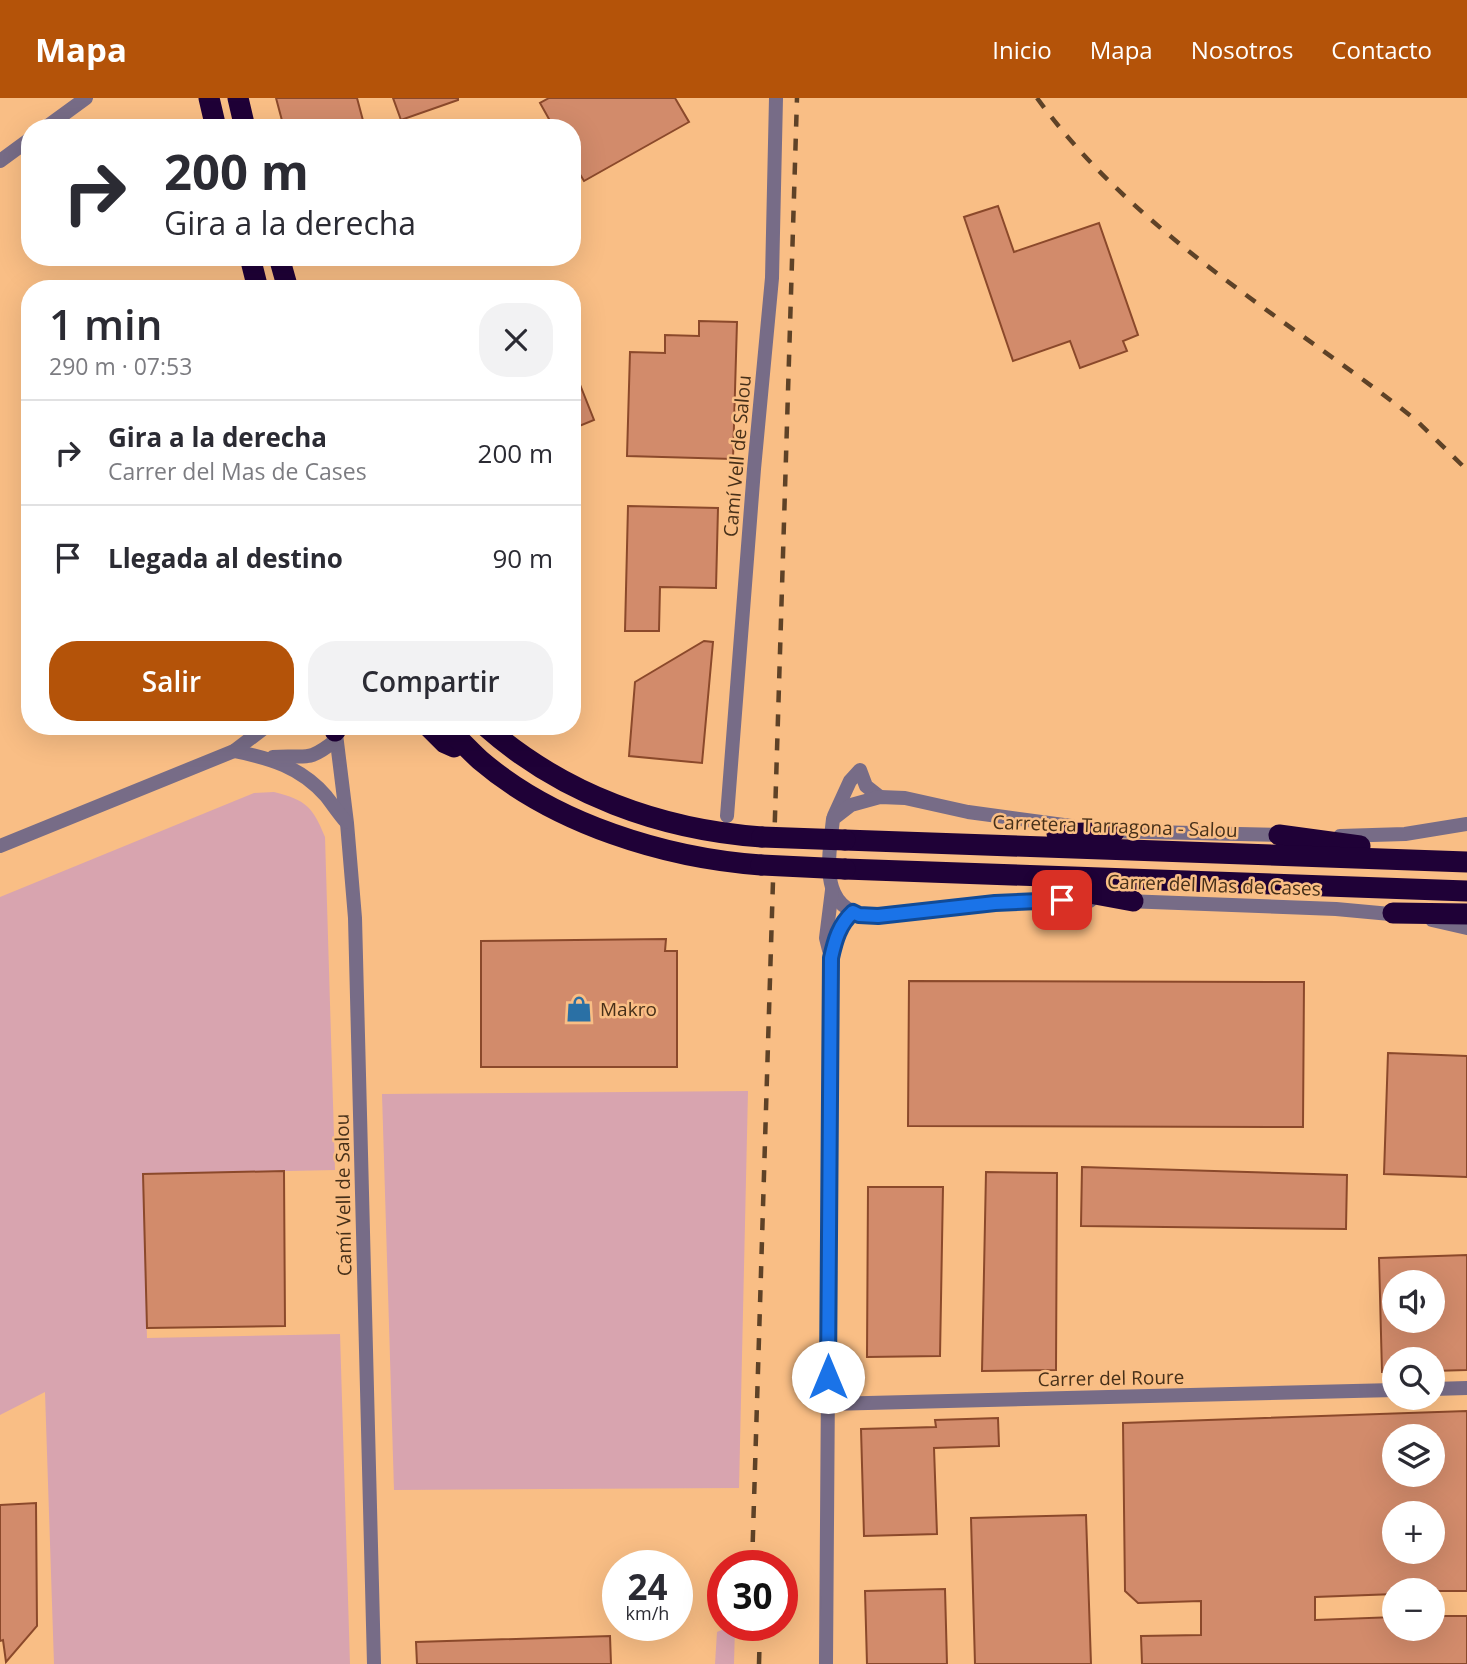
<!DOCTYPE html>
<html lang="es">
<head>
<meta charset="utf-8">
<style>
	:root { --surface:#fff; --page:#f2f2f3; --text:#2b2b33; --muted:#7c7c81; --line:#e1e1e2; --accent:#b45309 }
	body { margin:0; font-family:"Open Sans",sans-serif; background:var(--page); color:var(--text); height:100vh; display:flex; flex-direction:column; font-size:26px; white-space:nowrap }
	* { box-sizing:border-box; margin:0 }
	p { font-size:23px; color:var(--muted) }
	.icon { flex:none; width:38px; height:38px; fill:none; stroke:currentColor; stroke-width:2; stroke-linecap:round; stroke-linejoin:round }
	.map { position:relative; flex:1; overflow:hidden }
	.panel { position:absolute; left:21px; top:182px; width:560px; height:455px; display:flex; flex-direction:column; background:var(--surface); border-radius:28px; box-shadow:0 7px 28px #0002 }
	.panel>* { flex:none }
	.top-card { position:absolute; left:21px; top:21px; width:560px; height:147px; border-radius:28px; box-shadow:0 7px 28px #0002; background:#fff; color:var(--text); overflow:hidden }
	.buttons { position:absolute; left:1382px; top:1172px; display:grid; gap:14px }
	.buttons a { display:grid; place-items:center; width:63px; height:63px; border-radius:50%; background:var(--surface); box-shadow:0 7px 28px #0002; font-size:35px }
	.speed { position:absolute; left:602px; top:1452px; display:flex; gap:14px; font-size:35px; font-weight:700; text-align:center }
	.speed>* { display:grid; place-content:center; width:91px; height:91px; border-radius:50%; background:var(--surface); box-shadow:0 7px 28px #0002; line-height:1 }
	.speed small { font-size:18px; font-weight:400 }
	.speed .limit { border:10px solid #d22; background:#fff; color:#111 }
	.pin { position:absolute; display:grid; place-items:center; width:60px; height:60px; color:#fff; margin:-30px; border-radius:14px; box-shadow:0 4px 10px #0006 }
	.me { position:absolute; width:77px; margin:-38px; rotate:0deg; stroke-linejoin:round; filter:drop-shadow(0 0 5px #0008) }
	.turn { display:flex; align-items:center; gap:24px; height:147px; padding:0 28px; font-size:32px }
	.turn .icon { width:91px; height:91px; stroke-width:2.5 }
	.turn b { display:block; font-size:49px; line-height:60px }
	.round { display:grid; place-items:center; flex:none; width:74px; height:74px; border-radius:28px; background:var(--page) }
	.summary { display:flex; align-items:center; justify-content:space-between; height:119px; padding:0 28px }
	h1 { font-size:42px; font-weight:600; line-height:52px }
	.cta { display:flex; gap:14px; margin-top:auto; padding:14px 28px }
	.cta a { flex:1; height:80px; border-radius:28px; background:var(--accent); color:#fff; font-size:28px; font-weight:600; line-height:80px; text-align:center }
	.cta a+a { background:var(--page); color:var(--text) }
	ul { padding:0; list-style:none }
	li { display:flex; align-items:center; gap:21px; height:105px; padding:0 28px; border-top:2px solid var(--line) }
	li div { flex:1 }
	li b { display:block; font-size:26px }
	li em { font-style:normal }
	header { display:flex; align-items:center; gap:42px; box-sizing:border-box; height:98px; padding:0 35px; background:var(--accent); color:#fff }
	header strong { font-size:33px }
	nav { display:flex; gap:38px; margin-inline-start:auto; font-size:24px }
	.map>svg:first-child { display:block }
	.green { fill:#d8a4af }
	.building { fill:#d28b6b; stroke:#8b492b; stroke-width:2; fill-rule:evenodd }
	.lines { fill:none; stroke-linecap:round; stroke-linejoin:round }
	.street { stroke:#776c87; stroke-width:14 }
	.highway { stroke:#1f0137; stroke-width:21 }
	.rail { stroke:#5e4227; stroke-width:4.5; stroke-dasharray:12 12; stroke-linecap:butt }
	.highway-bridge { stroke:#1f0137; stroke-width:21 }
	.route-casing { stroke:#114b97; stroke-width:18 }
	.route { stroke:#1a73e8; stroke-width:12 }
	.labels { text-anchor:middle; stroke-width:5; stroke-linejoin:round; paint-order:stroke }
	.street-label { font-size:19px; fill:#473019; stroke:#f9be85 }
	.poi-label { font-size:19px; fill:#473019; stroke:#f9be85; text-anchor:start }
</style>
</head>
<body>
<header>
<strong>Mapa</strong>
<nav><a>Inicio</a><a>Mapa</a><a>Nosotros</a><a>Contacto</a></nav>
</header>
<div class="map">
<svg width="1467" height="1566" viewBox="0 0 1467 1566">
	<rect width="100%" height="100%" fill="#f9be85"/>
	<!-- green -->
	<g class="green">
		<path d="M 274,694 C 306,702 313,709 325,739 L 335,1072 L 143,1076 L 147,1240 L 340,1236 L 350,1566 L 54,1566 L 45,1294 L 0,1317 L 0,799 L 254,695 Z"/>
		<path d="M 748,993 L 739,1390 L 394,1392 L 382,996 Z"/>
		<path d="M 731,1528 L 735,1528 L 734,1566 L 715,1566 L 717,1534 Z"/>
	</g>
	<!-- building -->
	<g class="building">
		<path d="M 276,0 L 357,0 L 365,30 L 284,30 Z"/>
		<path d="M 393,0 L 458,0 L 458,2 L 401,22 Z"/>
		<path d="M 549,0 L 675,0 L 689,24 L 584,83 L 572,63 L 572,30 L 554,30 L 540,5 Z"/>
		<path d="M 998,108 L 1014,154 L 1099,125 L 1138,237 L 1123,243 L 1127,253 L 1080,270 L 1070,243 L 1013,263 L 964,119 Z"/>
		<path d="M 699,223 L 737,224 L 733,361 L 627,358 L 630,254 L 665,255 L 665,237 L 699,238 Z"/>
		<path d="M 573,269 L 594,322 L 572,331 L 572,270 Z"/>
		<path d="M 628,408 L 718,410 L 716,490 L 660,489 L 659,533 L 625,533 Z"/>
		<path d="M 704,543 L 713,544 L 702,665 L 629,658 L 635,584 Z"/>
		<path d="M 666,841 L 665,853 L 677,853 L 677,969 L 481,969 L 481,843 Z"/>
		<path d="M 909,883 L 1304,884 L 1303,1029 L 908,1028 Z"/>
		<path d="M 1388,955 L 1467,958 L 1467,1079 L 1384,1076 Z"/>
		<path d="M 1082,1069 L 1347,1077 L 1346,1131 L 1081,1128 Z"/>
		<path d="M 284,1073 L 285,1228 L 147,1230 L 143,1076 Z"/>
		<path d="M 986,1074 L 1057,1075 L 1056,1272 L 982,1273 Z"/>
		<path d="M 868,1089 L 943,1089 L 940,1258 L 867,1259 Z"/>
		<path d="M 1467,1157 L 1467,1272 L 1433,1273 L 1433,1262 L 1395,1262 L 1395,1274 L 1382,1274 L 1379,1160 ZM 1395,1185 L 1433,1185 L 1433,1223 L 1395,1223 Z"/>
		<path d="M 1467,1313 L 1467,1493 L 1395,1493 L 1395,1496 L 1315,1499 L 1315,1522 L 1395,1519 L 1395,1531 L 1433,1531 L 1433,1518 L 1467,1518 L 1467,1566 L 1142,1566 L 1141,1538 L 1201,1537 L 1201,1503 L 1138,1505 L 1125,1493 L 1123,1325 ZM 1395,1339 L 1433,1339 L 1433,1377 L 1395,1377 ZM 1395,1416 L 1433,1416 L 1433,1454 L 1395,1454 Z"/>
		<path d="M 998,1320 L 999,1348 L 934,1350 L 937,1436 L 864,1438 L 861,1331 L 936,1329 L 935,1322 Z"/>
		<path d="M 36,1405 L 37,1528 L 6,1564 L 3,1542 L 0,1543 L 0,1407 Z"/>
		<path d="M 1086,1417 L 1091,1566 L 975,1566 L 971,1420 Z"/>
		<path d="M 945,1491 L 947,1566 L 867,1566 L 865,1493 Z"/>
		<path d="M 610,1538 L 611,1566 L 417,1566 L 416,1544 Z"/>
	</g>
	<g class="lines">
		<!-- street -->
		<g class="street">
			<path d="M 45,30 L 86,0"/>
			<path d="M 0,63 L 30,41"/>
			<path d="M 335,628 L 347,725 L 355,820 L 374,1566"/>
			<path d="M 234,653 C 270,660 301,669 326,698 C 333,707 339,716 346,724"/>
			<path d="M 273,659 C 307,656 306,666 336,642"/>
			<path d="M 727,718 L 754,371 L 772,180 L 776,0"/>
			<path d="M 834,718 L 850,683 L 860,672 L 866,688 L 880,699"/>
			<path d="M 1071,728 L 968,714 L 905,700 L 880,699 L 851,707 L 833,721 C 828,766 818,817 878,818 L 995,805 L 1090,803"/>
			<path d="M 1105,733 L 1288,737"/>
			<path d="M 1340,738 L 1405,736 L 1467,726"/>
			<path d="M 0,748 L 234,653 L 267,628"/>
			<path d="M 1125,803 L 1336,811 L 1401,817"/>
			<path d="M 1432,822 L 1467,830"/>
			<path d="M 829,852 L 826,840 L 832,792"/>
			<path d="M 1433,1291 L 1467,1290"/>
			<path d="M 828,1306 L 1395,1292"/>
			<path d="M 826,1566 L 831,860 C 835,842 839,827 853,814"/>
		</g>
		<!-- highway -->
		<g class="highway">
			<path d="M 209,0 L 216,30"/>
			<path d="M 238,0 L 245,30"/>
			<path d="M 250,159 L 258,191"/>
			<path d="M 279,159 L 288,191"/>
			<path d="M 428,628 L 445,645 L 454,649"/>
			<path d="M 446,628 C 457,639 468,651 480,662 C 555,726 665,760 761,767"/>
			<path d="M 485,628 C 562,696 661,732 762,739"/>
			<path d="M 335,633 L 338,628"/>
			<path d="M 1057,736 L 1114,734"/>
			<path d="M 1279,737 L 1360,748"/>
			<path d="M 845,742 L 1467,764"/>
			<path d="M 845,771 L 1467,793"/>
			<path d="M 1057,789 L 1133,803"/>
			<path d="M 1393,815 L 1467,816"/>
		</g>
		<!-- rail -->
		<g class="rail">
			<path d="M 1037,0 C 1130,128 1269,210 1393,304 L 1416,322 L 1467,372"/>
			<path d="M 752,1468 L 797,0"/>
			<path d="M 759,1566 L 760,1528"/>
		</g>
		<!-- highway-bridge -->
		<g class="highway-bridge">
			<path d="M 762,739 L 845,742"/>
			<path d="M 761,767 L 845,771"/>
		</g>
	</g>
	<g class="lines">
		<!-- route casing -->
		<g class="route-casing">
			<path id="route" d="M 828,1279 L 831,860 C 835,842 839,827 853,814 L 859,817 L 878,818 L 995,805 L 1062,802"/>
		</g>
		<!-- route -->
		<use href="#route" class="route"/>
	</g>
	<!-- icons -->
	<defs>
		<g id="shop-bare" transform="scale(2.1)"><path d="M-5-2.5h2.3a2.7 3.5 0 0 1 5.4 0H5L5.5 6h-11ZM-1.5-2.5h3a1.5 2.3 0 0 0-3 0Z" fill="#2a70a5" stroke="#f9be85" stroke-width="2.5" paint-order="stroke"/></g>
	</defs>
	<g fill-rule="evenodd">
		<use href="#shop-bare" x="579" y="911"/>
	</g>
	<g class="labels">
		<!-- street labels -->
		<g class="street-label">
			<text transform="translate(737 358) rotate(-85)" y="7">Camí Vell de Salou</text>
			<text transform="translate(1115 728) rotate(2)" y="7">Carretera Tarragona - Salou</text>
			<text transform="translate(1214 787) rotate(2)" y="7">Carrer del Mas de Cases</text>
			<text transform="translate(343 1097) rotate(-91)" y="7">Camí Vell de Salou</text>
			<text transform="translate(1111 1280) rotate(-1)" y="7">Carrer del Roure</text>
		</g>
		<!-- poi labels -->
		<g class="poi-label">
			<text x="600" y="918">Makro</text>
		</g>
	</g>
</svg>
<div class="buttons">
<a><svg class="icon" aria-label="sound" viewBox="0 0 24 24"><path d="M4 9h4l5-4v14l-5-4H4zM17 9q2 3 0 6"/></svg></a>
<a><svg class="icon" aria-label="search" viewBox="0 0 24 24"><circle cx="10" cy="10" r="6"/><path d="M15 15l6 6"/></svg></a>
<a><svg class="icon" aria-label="layers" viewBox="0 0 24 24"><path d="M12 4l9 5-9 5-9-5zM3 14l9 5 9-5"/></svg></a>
<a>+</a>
<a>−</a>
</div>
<div class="speed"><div>24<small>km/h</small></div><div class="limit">30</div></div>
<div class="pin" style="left:1062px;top:802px;background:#d93025"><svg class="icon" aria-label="arrive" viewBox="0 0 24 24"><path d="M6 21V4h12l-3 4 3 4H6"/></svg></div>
<svg class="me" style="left:828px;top:1279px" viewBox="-20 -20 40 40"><circle r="19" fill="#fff"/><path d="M0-13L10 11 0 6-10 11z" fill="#1a73e8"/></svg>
<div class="top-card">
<div class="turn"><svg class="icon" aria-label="right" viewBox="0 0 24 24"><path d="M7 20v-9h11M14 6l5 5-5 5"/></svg><div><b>200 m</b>Gira a la derecha</div></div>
</div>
<section class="panel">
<div class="summary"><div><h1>1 min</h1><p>290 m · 07:53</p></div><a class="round"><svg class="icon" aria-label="close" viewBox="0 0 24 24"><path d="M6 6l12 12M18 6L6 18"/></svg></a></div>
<ul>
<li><svg class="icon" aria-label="right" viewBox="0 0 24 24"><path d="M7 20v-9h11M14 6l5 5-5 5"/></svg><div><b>Gira a la derecha</b><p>Carrer del Mas de Cases</p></div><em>200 m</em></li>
<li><svg class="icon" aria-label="arrive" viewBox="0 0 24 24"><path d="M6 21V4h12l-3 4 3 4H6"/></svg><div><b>Llegada al destino</b></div><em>90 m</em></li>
</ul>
<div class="cta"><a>Salir</a><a>Compartir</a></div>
</section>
</div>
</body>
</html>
